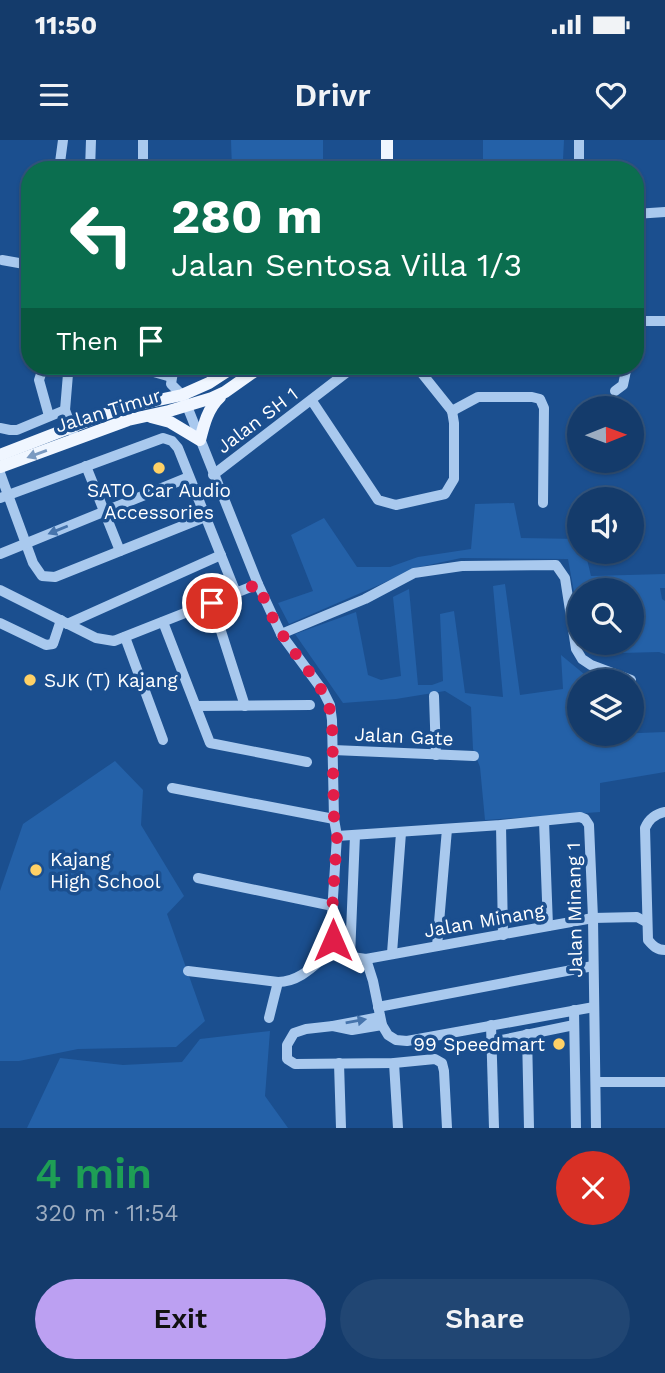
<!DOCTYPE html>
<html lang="en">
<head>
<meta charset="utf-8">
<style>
	:root { --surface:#143b6b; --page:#214673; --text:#f1f3f6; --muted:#9dadc1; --line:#33557e; --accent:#bca0f2 }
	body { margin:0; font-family:"Work Sans",sans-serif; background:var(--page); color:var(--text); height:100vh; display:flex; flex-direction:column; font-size:26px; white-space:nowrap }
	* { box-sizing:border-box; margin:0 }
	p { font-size:23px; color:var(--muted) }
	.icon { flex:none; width:38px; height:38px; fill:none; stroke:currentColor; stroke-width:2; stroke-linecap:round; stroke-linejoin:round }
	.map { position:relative; height:988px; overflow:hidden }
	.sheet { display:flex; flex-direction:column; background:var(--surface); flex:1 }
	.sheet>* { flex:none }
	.hud { position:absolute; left:21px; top:21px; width:623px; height:214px; border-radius:28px; box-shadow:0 2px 5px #0004,0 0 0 2px var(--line); background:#0b6e4f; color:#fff; overflow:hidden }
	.needle { width:46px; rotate:89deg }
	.controls { position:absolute; left:567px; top:256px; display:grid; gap:14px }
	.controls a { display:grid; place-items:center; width:77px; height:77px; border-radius:50%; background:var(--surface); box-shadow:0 2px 5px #0004,0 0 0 2px var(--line); font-size:35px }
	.pin { position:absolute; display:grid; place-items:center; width:60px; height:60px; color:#fff; margin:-30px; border:4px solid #fff; border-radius:50%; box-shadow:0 2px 7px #0007 }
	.me { position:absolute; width:77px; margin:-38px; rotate:0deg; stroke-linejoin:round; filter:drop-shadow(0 0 5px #0008) }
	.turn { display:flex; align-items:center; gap:24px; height:147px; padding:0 35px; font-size:32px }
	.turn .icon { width:91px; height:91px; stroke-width:2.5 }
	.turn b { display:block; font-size:49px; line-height:60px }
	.then { display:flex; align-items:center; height:66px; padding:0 35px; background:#0003; gap:14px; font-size:26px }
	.round { display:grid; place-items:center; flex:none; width:74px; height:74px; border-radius:37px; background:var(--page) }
	.headline { display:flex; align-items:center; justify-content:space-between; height:119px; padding:0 35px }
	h1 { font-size:42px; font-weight:600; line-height:52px; color:#1e9e55 }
	.primary-button { display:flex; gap:14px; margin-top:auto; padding:14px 35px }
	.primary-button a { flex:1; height:80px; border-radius:42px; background:var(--accent); color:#111; font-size:28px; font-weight:600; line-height:80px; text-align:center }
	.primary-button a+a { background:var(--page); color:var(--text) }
	.status { display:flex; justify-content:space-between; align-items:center; height:49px; padding:0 35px; background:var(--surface); direction:ltr }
	.status svg { height:19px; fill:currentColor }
	header { display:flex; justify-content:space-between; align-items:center; height:91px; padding:0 35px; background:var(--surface); font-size:32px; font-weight:600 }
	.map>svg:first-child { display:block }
	.green { fill:#2461a8 }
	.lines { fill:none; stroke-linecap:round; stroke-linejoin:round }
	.minor { stroke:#a9c9ee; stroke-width:10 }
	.major { stroke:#f0f6ff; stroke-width:12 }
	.oneway { fill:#7b9ac1 }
	.oneway2 { fill:#4674ac }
	.route { stroke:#e11d48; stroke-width:12; stroke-dasharray:0 21.6 }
	.poi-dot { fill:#ffd166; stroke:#1b4f8f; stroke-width:2.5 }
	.labels { text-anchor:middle; stroke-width:7; stroke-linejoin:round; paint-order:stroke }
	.street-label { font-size:19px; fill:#fff; stroke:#1b4f8f }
	.poi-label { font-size:19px; fill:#fff; stroke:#1b4f8f; text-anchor:start }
</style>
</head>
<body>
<div class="status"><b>11:50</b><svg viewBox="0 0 49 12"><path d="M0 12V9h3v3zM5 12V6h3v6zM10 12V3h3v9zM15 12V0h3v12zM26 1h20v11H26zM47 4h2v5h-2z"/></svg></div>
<header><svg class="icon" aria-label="menu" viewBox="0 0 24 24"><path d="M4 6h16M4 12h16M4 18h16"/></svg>Drivr<svg class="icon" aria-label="heart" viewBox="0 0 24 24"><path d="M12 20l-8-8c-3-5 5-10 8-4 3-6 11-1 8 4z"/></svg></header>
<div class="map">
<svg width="665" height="988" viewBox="0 0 665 988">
	<rect width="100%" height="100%" fill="#1b4f8f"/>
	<!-- green -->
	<g class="green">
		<path d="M 231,0 L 323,0 L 323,30 L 232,30 Z"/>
		<path d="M 483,0 L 564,0 L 563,20 L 483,19 Z"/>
		<path d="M 514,363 L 521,398 L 579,399 L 579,411 L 585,411 L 591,436 L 665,434 L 665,448 L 660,448 L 662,459 L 665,461 L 665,514 L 659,512 L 620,513 L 596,502 L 632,502 L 632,450 L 579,450 L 579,480 L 568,419 L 461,418 L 415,428 L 379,445 L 289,484 L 278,463 L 313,451 L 291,395 L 324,378 L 357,427 L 390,427 L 418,417 L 471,409 L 475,364 Z"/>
		<path d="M 505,444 L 520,555 L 563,549 L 561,515 L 584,534 L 585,541 L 579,541 L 579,593 L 614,594 L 665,592 L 665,632 L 600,643 L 600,672 L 485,680 L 480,627 L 473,609 L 471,567 L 445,551 L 396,559 L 343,563 L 295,494 L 356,472 L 368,535 L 381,540 L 401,536 L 393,457 L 409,449 L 418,545 L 432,545 L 443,541 L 440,474 L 454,471 L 465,553 L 503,557 L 493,446 Z"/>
		<path d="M 115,621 L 143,650 L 141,685 L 184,756 L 167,774 L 205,881 L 176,907 L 78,909 L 19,921 L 0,921 L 0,751 L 23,684 Z"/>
		<path d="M 270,891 L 265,956 L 288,988 L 27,988 L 60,918 L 123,925 L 182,922 L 200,899 Z"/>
	</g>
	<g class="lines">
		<!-- minor -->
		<g class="minor">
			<path d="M 143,0 L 143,30"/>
			<path d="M 59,30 L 63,0"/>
			<path d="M 90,30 L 91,0"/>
			<path d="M 579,30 L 579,0"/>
			<path d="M 635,74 L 665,72"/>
			<path d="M 2,120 L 30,125"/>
			<path d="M 635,181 L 665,181"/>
			<path d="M 133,226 L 171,237"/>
			<path d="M 174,226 L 171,244 L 182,255 L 187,266 L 258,444 L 281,494 L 323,551 L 330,565 L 332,580 L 334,679 L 337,696 L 331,788 L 334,809 L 338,815 L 366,819 L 593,778 L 637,777 L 646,782"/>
			<path d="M 416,226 L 452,271"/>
			<path d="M 615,251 L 623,245 L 627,226"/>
			<path d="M 312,261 L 378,360 L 396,365 L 445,354 L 454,339 L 454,283 L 452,271"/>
			<path d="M 452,271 L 478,257 L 532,257 L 540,259 L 544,268 L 543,363"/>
			<path d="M 49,276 L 39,240 L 43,228 L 63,230 L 68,234 L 65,270 L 73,292"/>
			<path d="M 0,288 L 10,290 L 17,290 L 65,270"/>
			<path d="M 86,326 L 120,411"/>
			<path d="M 0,333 L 33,423 L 42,436 L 55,437 L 205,377"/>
			<path d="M 213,335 L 355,226"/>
			<path d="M 0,358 L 163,298 L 172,301 L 178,308 L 236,453"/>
			<path d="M 0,414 L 189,337"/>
			<path d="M 0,450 L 96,498 L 114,501 L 258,444"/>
			<path d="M 212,463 L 245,566"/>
			<path d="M 163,482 L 210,603 L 307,622"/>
			<path d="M 0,483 L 46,505 L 53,504 L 61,480"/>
			<path d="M 67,484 L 221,415"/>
			<path d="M 281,494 L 365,459 L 414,433 L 462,426 L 556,425 L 565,438 L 576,509 L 582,519 L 591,525 L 631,540"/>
			<path d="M 125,497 L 163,600"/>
			<path d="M 434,556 L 436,615"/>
			<path d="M 196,566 L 310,565"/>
			<path d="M 333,610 L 474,616"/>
			<path d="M 172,648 L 334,679"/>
			<path d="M 665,672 C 655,674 649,679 645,688 L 648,800 C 653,806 657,810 665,810"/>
			<path d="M 544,681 L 548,786"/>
			<path d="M 501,685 L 503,795"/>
			<path d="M 337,696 L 501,685 L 580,677 L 585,679 L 589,685 L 593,778 L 596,988"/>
			<path d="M 198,738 L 333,766"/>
			<path d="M 437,806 L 447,689"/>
			<path d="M 392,813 L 401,693"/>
			<path d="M 350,816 L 355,695"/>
			<path d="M 366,819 L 373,841 L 382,885 L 388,895 L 396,900 L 407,901 L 594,867"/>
			<path d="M 188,831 L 278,842 C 301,842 316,823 334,809"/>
			<path d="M 378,867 L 593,826"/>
			<path d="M 574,870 L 576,988"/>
			<path d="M 380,877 L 333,886 L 352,890 L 382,885"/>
			<path d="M 269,878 L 278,842"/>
			<path d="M 491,885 L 494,988"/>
			<path d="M 333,886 L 306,889 L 294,893 L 287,905 L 287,919 L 295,924 L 394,923 L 435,919 L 442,923 L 444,931 L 447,988"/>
			<path d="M 527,894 L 529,988"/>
			<path d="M 492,902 L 574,885"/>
			<path d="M 339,923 L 341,988"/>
			<path d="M 394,923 L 398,988"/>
			<path d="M 596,942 L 665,942"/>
		</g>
		<!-- major -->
		<g class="major">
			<path d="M 387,30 L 387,0"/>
			<path d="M 151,277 L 170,282 L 200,300 C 204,284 208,268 220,257"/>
			<path d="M 0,315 L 121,268 L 182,255 L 209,243 L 235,226"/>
			<path d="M 0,327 L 128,280 L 169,271 L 212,258 L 225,252 L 262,226"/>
		</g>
	</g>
	<!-- one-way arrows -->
	<defs><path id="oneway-solid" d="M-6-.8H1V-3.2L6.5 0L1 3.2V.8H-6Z" transform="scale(1.75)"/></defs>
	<use class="oneway" href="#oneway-solid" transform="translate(37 314) rotate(160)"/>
	<g class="oneway2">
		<use href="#oneway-solid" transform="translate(58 390) rotate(158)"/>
		<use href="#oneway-solid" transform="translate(356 881) rotate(-10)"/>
	</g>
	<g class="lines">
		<!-- route -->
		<path class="route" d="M 212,463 L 258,444 C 265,461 272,479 282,494 C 299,523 327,545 332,580 L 334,678 L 337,696 L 331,788 L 333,800"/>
	</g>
	<!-- markers -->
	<g class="poi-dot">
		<circle cx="159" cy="328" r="7"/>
		<circle cx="30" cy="540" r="7"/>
		<circle cx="36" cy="730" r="7"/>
		<circle cx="559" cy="904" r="7"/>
	</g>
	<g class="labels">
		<!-- street labels -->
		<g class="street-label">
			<text transform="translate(108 270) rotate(-17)" y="7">Jalan Timur</text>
			<text transform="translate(257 280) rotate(-37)" y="7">Jalan SH 1</text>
			<text transform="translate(404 596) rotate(3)" y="7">Jalan Gate</text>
			<text transform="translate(574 770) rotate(-91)" y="7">Jalan Minang 1</text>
			<text transform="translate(484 780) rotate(-10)" y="7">Jalan Minang</text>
		</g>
		<!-- poi labels -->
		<g class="poi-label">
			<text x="159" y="357" text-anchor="middle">SATO Car Audio<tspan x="159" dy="22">Accessories</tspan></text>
			<text x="44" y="547">SJK (T) Kajang</text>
			<text x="50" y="726">Kajang<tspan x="50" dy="22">High School</tspan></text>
			<text x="545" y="911" text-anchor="end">99 Speedmart</text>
		</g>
	</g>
</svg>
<div class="controls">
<a><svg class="needle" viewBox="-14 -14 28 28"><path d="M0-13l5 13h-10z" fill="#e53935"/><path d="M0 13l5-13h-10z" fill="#9dadc1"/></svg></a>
<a><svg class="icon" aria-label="sound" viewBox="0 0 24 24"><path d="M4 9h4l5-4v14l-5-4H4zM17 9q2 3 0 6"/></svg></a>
<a><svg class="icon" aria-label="search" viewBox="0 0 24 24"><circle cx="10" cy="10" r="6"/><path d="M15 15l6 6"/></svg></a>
<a><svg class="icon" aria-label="layers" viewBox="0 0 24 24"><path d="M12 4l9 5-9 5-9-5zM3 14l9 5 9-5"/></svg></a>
</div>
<div class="pin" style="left:212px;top:463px;background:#d93025"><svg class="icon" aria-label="arrive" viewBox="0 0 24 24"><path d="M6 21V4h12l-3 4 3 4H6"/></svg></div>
<svg class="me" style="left:333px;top:800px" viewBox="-20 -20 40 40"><path d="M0-17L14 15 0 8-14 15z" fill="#e11d48" stroke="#fff" stroke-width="4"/></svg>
<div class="hud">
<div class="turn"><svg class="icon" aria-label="left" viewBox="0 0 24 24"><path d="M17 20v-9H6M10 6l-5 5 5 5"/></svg><div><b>280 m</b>Jalan Sentosa Villa 1/3</div></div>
<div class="then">Then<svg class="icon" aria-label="arrive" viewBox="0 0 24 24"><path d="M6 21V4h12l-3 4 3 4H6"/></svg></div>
</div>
</div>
<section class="sheet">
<div class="headline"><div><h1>4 min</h1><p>320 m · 11:54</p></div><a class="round" style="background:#d93025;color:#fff"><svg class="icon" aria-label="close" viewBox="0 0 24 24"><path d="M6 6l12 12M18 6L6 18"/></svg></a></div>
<div class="primary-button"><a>Exit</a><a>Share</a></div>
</section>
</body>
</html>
